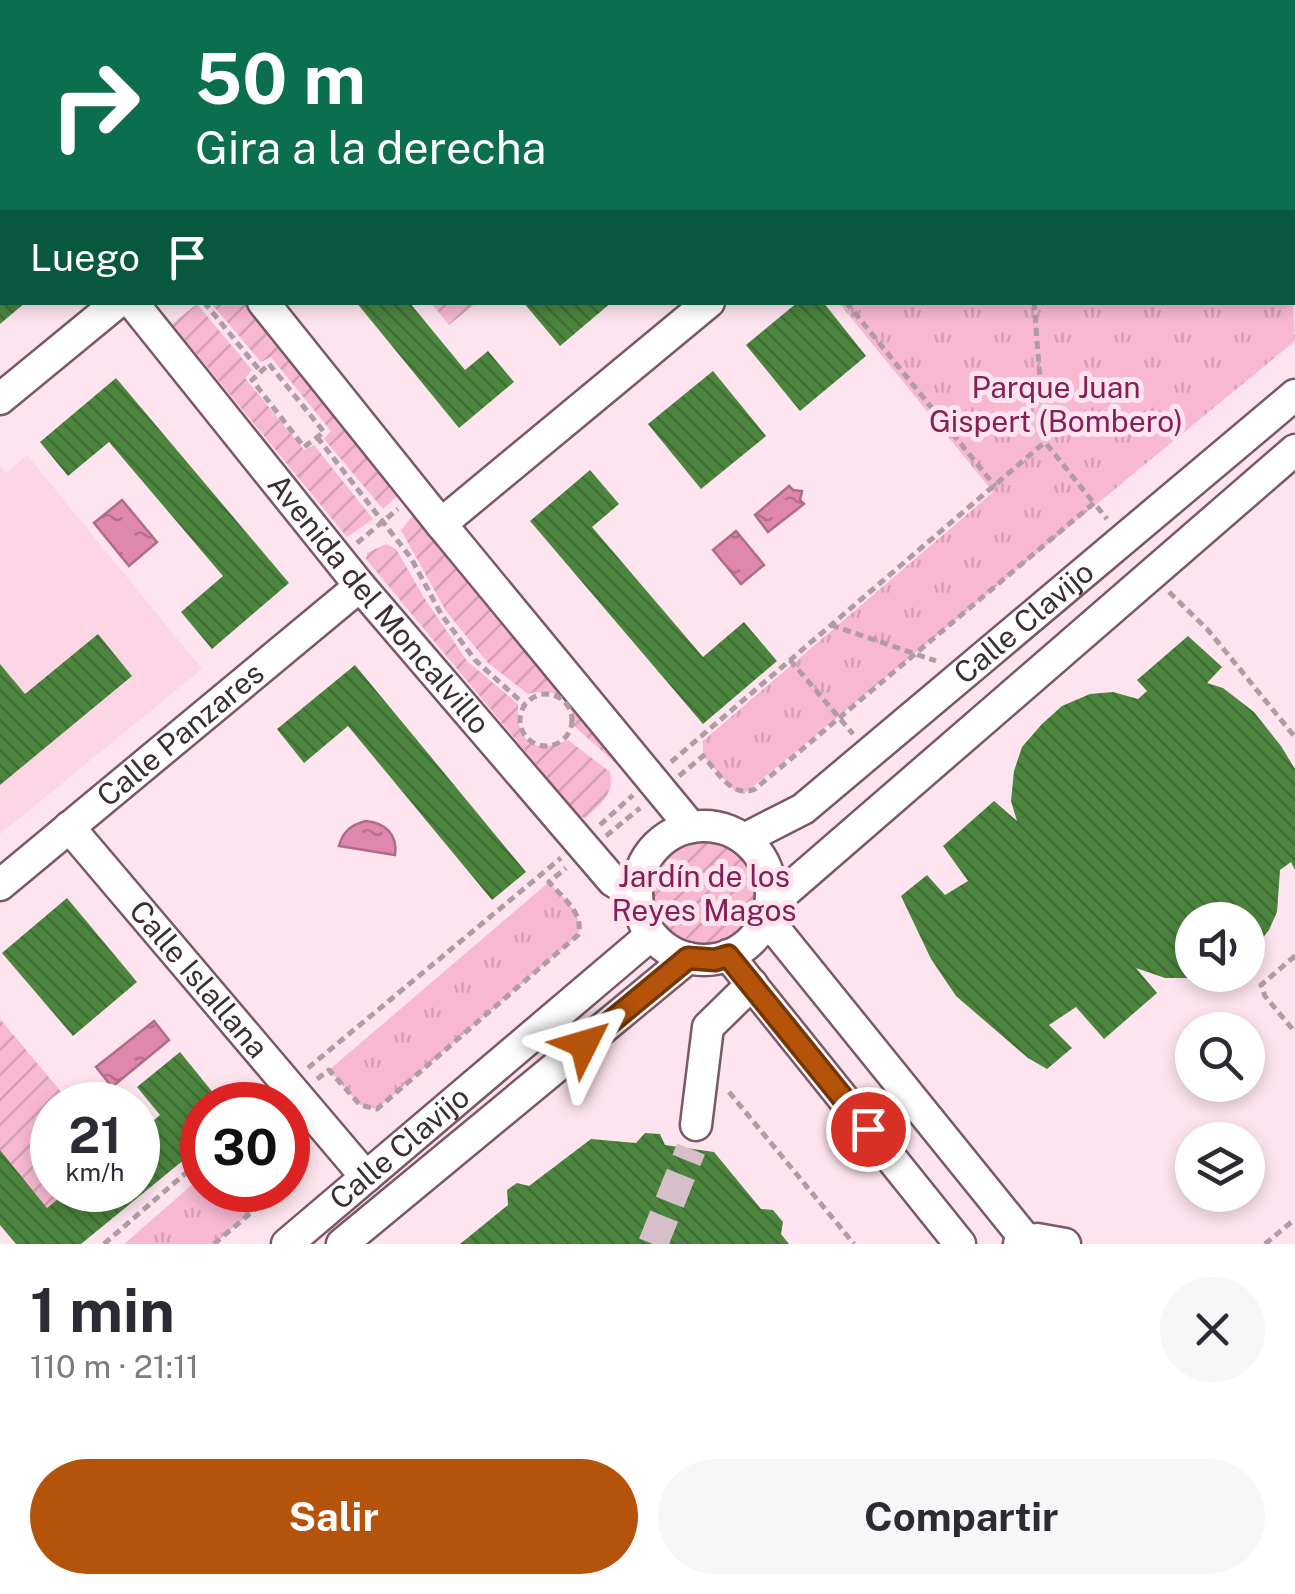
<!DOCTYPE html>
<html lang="es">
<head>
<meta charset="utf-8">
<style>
	:root { --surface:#fff; --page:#f7f7f7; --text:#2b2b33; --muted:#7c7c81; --accent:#b45309 }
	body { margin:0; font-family:"Public Sans",sans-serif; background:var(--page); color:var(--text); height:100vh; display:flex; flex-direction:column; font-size:38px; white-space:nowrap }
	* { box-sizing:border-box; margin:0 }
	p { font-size:32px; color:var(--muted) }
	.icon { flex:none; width:55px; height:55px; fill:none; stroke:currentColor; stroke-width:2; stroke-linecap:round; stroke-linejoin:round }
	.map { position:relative; height:1244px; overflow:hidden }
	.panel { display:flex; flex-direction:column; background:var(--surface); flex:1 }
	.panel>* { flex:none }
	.hud { position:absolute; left:0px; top:0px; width:1295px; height:305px; box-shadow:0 5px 15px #0003; background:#0b6e4f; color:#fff; overflow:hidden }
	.controls { position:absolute; left:1175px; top:902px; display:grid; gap:20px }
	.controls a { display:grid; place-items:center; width:90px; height:90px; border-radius:50%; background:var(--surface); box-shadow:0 5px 15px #0003; font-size:50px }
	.speed { position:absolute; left:30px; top:1082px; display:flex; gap:20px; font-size:50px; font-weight:700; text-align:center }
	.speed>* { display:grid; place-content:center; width:130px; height:130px; border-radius:50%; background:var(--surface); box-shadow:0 5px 15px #0003; line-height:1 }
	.speed small { font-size:25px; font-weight:400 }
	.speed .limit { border:15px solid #d22; background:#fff; color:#111 }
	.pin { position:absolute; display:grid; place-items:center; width:85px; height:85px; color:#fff; margin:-42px; border:5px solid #fff; border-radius:50%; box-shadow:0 2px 10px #0007 }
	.me { position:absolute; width:110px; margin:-55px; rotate:50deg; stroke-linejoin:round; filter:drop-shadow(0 0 8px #0008) }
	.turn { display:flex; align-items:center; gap:35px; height:210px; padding:0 30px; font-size:45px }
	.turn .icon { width:130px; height:130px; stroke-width:2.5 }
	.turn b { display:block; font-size:70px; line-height:85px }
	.then { display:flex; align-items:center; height:95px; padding:0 30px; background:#0003; gap:20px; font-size:38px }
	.round { display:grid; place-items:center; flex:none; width:105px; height:105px; border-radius:52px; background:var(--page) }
	.headline { display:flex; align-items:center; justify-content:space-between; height:170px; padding:0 30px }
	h1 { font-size:60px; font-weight:700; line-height:75px }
	.button { display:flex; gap:20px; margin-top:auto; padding:20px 30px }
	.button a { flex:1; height:115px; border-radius:60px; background:var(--accent); color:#fff; font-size:40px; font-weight:700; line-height:115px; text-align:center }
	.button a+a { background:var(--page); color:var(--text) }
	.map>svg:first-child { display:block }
	.built { fill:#fdd6e5 }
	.park { fill:url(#park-tufts) }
	.garden { fill:url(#garden-furrows) }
	.water { fill:url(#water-ripples); stroke:#af6c89; stroke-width:2.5 }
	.building { fill:url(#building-back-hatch) }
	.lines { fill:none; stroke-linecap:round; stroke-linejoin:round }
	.minor-tunnel { stroke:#d7bfc9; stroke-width:30; stroke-dasharray:30 15; stroke-linecap:butt }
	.minor-casing { stroke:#7a5866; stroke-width:35 }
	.highway-casing { stroke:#a95a7e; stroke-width:48 }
	.path { stroke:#b19ca4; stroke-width:5; stroke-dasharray:8 5; stroke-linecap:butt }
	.minor { stroke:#fff; stroke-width:30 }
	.highway { stroke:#e373a7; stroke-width:42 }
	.route-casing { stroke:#753606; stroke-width:25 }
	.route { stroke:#b45309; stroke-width:18 }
	.labels { text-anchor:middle; stroke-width:10; stroke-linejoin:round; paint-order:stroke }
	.park-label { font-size:30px; fill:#871e57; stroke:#fde4ee }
	.street-label { font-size:30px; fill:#3d2d33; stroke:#fde4ee }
</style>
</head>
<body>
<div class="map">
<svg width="1295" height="1244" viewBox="0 0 1295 1244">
	<defs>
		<pattern id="park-tufts" width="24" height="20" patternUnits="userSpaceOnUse" patternTransform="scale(2.5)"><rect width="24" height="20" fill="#f8b8d2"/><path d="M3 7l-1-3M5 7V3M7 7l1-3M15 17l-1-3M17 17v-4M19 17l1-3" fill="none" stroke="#d69eb5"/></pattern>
		<pattern id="garden-furrows" width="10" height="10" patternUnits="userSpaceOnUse" patternTransform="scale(2.5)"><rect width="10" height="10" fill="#f8b8d2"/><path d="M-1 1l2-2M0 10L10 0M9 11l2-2" fill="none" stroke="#d69eb5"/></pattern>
		<pattern id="water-ripples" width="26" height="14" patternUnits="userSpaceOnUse" patternTransform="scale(2.5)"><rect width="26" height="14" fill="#e087ae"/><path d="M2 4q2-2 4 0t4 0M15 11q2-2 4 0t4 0" fill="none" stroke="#b76f8e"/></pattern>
		<pattern id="building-back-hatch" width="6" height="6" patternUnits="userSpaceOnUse" patternTransform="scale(2.5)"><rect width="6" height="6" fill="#4c853e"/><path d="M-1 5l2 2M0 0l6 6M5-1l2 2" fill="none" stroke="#406d35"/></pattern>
	</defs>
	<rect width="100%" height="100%" fill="#fde4ee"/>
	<!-- built -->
	<path class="built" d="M 27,455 L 202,669 L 0,834 L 0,467 L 6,473 Z"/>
	<!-- park -->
	<g class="park">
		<path d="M 592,0 L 1002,0 L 1004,2 L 594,2 Z"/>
		<path d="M 1150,0 L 1295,0 L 1295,146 L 1292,2 Z"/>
		<path d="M 1293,301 L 1295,341 L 744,794 L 735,791 L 703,756 L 703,741 L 993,492 L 839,303 Z"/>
		<path d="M 549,882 C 562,897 585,914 578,935 L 377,1109 L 360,1105 L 329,1070 Z"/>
		<path d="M 202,1176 L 202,1190 L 278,1190 L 214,1244 L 124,1244 Z"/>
	</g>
	<!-- garden -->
	<g class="garden">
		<path d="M 211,303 L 252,303 L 406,488 L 383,509 L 324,439 L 331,431 L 271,357 L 261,362 Z"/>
		<path d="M 431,303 L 476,303 L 449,325 Z"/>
		<path d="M 197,304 L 252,370 L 245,378 L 304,450 L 314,445 L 373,519 L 347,537 L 172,324 Z"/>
		<path d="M 420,507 L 630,776 L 574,726 C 573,697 555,687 528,694 L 488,663 L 446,611 L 401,530 Z"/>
		<path d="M 386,544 L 396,549 L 423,596 L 467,661 L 518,704 C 516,742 533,755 568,740 L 610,772 C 615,794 599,806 585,818 L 579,816 L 366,559 L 367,553 Z"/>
		<circle cx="704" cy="894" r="56"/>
		<path d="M 0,1019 L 72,1105 L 52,1105 L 52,1190 L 69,1190 L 47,1208 L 0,1150 Z"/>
	</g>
	<!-- water -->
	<g class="water">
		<path d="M 789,486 L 793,490 L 802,491 L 800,500 L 804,504 L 768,532 L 755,515 Z"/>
		<path d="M 122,500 L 157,542 L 129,566 L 94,523 Z"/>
		<path d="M 736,531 L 764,565 L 741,584 L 713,550 Z"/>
		<path d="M 366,821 C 385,823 398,834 395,855 L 339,846 C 343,831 351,825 366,821 Z"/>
		<path d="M 154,1021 L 169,1040 L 112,1087 L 96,1067 Z"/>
	</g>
	<!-- building -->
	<g class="building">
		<path d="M 0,302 L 26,302 L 0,324 Z"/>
		<path d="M 356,302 L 409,302 L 465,370 L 488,351 L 514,382 L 459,428 Z"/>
		<path d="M 523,302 L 612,302 L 560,346 Z"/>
		<path d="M 798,302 L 823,302 L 866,356 L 800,411 L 746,345 Z"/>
		<path d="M 713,371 L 766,436 L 701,489 L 648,424 Z"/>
		<path d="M 116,378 L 289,583 L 212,649 L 181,612 L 223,576 L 109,442 L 68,476 L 40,442 Z"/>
		<path d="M 590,470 L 619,504 L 592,527 L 703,657 L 744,622 L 777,661 L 703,724 L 530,521 Z"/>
		<path d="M 98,634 L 132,676 L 0,785 L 0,664 L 25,694 Z"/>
		<path d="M 1188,636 L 1222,667 L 1207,683 L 1223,688 L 1254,712 L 1281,746 L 1295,769 L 1295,870 L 1291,862 L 1280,870 L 1277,912 L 1269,930 L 1257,945 L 1248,953 L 1248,920 L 1192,920 L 1192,978 L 1165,978 L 1136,968 L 1157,993 L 1104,1039 L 1076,1007 L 1049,1025 L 1072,1048 L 1047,1069 L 1028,1058 L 956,996 L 931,959 L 901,896 L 927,875 L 945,895 L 968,881 L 943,846 L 994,801 L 1017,821 L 1011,801 L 1014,771 L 1022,747 L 1042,724 L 1062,706 L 1090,694 L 1113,692 L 1138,699 L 1147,691 L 1137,680 Z"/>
		<path d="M 355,665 L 526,872 L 492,900 L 348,726 L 304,763 L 277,729 Z"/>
		<path d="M 67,898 L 137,982 L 73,1036 L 2,953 Z"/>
		<path d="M 180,1052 L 223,1105 L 202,1105 L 202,1145 L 81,1244 L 16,1244 L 0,1225 L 0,1150 L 47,1208 L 69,1190 L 138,1190 L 138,1134 L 160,1115 L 137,1087 Z"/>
		<path d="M 645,1133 L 660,1134 L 665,1145 L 714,1152 L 761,1209 L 773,1210 L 783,1222 L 781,1234 L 789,1244 L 460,1244 L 508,1205 L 507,1190 L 517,1183 L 529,1186 L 591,1139 L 636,1143 Z"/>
	</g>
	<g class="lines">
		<!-- minor-tunnel -->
		<path class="minor-tunnel" d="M 653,1244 L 691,1149"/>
		<!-- minor casing -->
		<g class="minor-casing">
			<g id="minor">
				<path d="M 12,0 L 15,2"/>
				<path d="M 483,2 L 487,0"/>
				<path d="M 0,133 L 2,136"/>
				<path id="s1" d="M 132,302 L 360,586 L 613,881 L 637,896"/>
				<path d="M 263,302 L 441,524 L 691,827"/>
				<path d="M 0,399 L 118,302"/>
				<path d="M 441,524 L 709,302"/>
				<circle cx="704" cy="893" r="67"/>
				<path id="s2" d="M 69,827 L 366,1177"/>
				<path id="s3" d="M 744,839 L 803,809 L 1295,395"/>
				<path id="s4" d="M 0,885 L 360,586"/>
				<path d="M 770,905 L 1295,450"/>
				<path d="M 766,918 L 1027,1241"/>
				<path d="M 728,955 L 960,1244"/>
				<path d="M 696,1125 L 708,1027 L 752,984"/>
				<path id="s5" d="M 287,1244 L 651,935"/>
				<path d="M 342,1244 L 688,958"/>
				<path d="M 1019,1244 L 1037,1239 L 1065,1244"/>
			</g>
		</g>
		<!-- highway casing -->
		<g class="highway-casing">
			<g id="highway">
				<path d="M 1037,0 L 1039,2"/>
				<path d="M 1109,0 L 1111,2"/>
				<path d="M 1292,186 L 1295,189"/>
				<path d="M 1292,253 L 1295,256"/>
			</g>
		</g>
		<!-- path -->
		<g class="path">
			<path d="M 601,0 L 603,2"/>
			<path d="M 867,0 L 870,2"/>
			<path d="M 831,2 L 833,0"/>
			<path d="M 0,50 L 2,53"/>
			<path d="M 204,302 L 261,372"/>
			<path d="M 846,302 L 995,486"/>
			<path d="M 1034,302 L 1045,442 L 1093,502"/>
			<path d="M 269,364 L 324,432 L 304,447 L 252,380 Z"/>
			<path d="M 317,437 L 411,558 L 441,614 L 475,660 L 525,705"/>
			<path d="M 357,543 L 398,509"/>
			<path d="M 1169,592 L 1208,630 L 1295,737"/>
			<path d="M 831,625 L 936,661"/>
			<path d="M 790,660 L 853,734"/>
			<circle cx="546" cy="720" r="26"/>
			<path d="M 671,762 L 1045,442"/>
			<path d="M 679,776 L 703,756 C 718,772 732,799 755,789 L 1094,503 L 1107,519"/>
			<path d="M 600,825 L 633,795"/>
			<path d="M 606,836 L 640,808"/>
			<path d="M 1295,956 L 1261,985 L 1265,996 L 1295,1032"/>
			<path d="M 308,1068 L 561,858"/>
			<path d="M 317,1079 L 329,1070 L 360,1105 L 377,1109 L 578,935 C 585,914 562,897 549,882 L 566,868"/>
			<path d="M 729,1092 L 854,1244"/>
			<path d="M 288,1150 C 297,1162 300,1171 288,1182"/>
			<path d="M 104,1244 L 202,1159"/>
			<path d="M 214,1244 L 278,1190"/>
			<path d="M 1265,1244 L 1295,1219"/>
		</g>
		<!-- minor -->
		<use href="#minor" class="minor"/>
		<!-- highway -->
		<use href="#highway" class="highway"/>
	</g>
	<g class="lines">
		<!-- route casing -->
		<g class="route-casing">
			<path id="route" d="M 584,1044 L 688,958 L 715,960 L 728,956 L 868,1129"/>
		</g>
		<!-- route -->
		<use href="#route" class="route"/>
	</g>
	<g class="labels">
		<!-- park labels -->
		<g class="park-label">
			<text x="1056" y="398">Parque Juan<tspan x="1056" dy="34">Gispert (Bombero)</tspan></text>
			<text x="704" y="887">Jardín de los<tspan x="704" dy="34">Reyes Magos</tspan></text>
		</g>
		<!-- street labels -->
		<g class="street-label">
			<text dy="10" stroke="none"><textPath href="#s1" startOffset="390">Avenida del Moncalvillo</textPath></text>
			<text dy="10" stroke="none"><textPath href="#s3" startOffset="355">Calle Clavijo</textPath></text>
			<text dy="10" stroke="none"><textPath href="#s4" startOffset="235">Calle Panzares</textPath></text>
			<text dy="10" stroke="none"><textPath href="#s2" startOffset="200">Calle Islallana</textPath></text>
			<text dy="10" stroke="none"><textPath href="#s5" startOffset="148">Calle Clavijo</textPath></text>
		</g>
	</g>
</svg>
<div class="controls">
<a><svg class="icon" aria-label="sound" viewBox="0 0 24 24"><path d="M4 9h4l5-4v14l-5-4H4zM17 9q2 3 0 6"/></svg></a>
<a><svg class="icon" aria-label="search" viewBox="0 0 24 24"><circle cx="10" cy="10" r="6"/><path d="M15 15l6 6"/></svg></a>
<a><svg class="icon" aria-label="layers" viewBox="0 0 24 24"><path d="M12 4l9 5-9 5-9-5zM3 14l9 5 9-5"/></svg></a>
</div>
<div class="speed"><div>21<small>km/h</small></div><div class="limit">30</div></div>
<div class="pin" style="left:868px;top:1129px;background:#d93025"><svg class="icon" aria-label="arrive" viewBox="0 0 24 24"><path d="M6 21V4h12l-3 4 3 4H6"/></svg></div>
<svg class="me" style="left:584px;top:1044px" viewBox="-20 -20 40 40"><path d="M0-17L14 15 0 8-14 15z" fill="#b45309" stroke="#fff" stroke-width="4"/></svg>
<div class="hud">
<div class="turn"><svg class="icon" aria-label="right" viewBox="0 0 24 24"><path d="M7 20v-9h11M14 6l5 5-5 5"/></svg><div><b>50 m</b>Gira a la derecha</div></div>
<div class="then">Luego<svg class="icon" aria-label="arrive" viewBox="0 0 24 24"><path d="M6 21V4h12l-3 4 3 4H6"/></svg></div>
</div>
</div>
<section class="panel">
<div class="headline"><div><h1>1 min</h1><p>110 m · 21:11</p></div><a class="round"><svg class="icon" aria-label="close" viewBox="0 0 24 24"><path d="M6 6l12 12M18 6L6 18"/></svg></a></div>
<div class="button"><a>Salir</a><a>Compartir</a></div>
</section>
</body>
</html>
